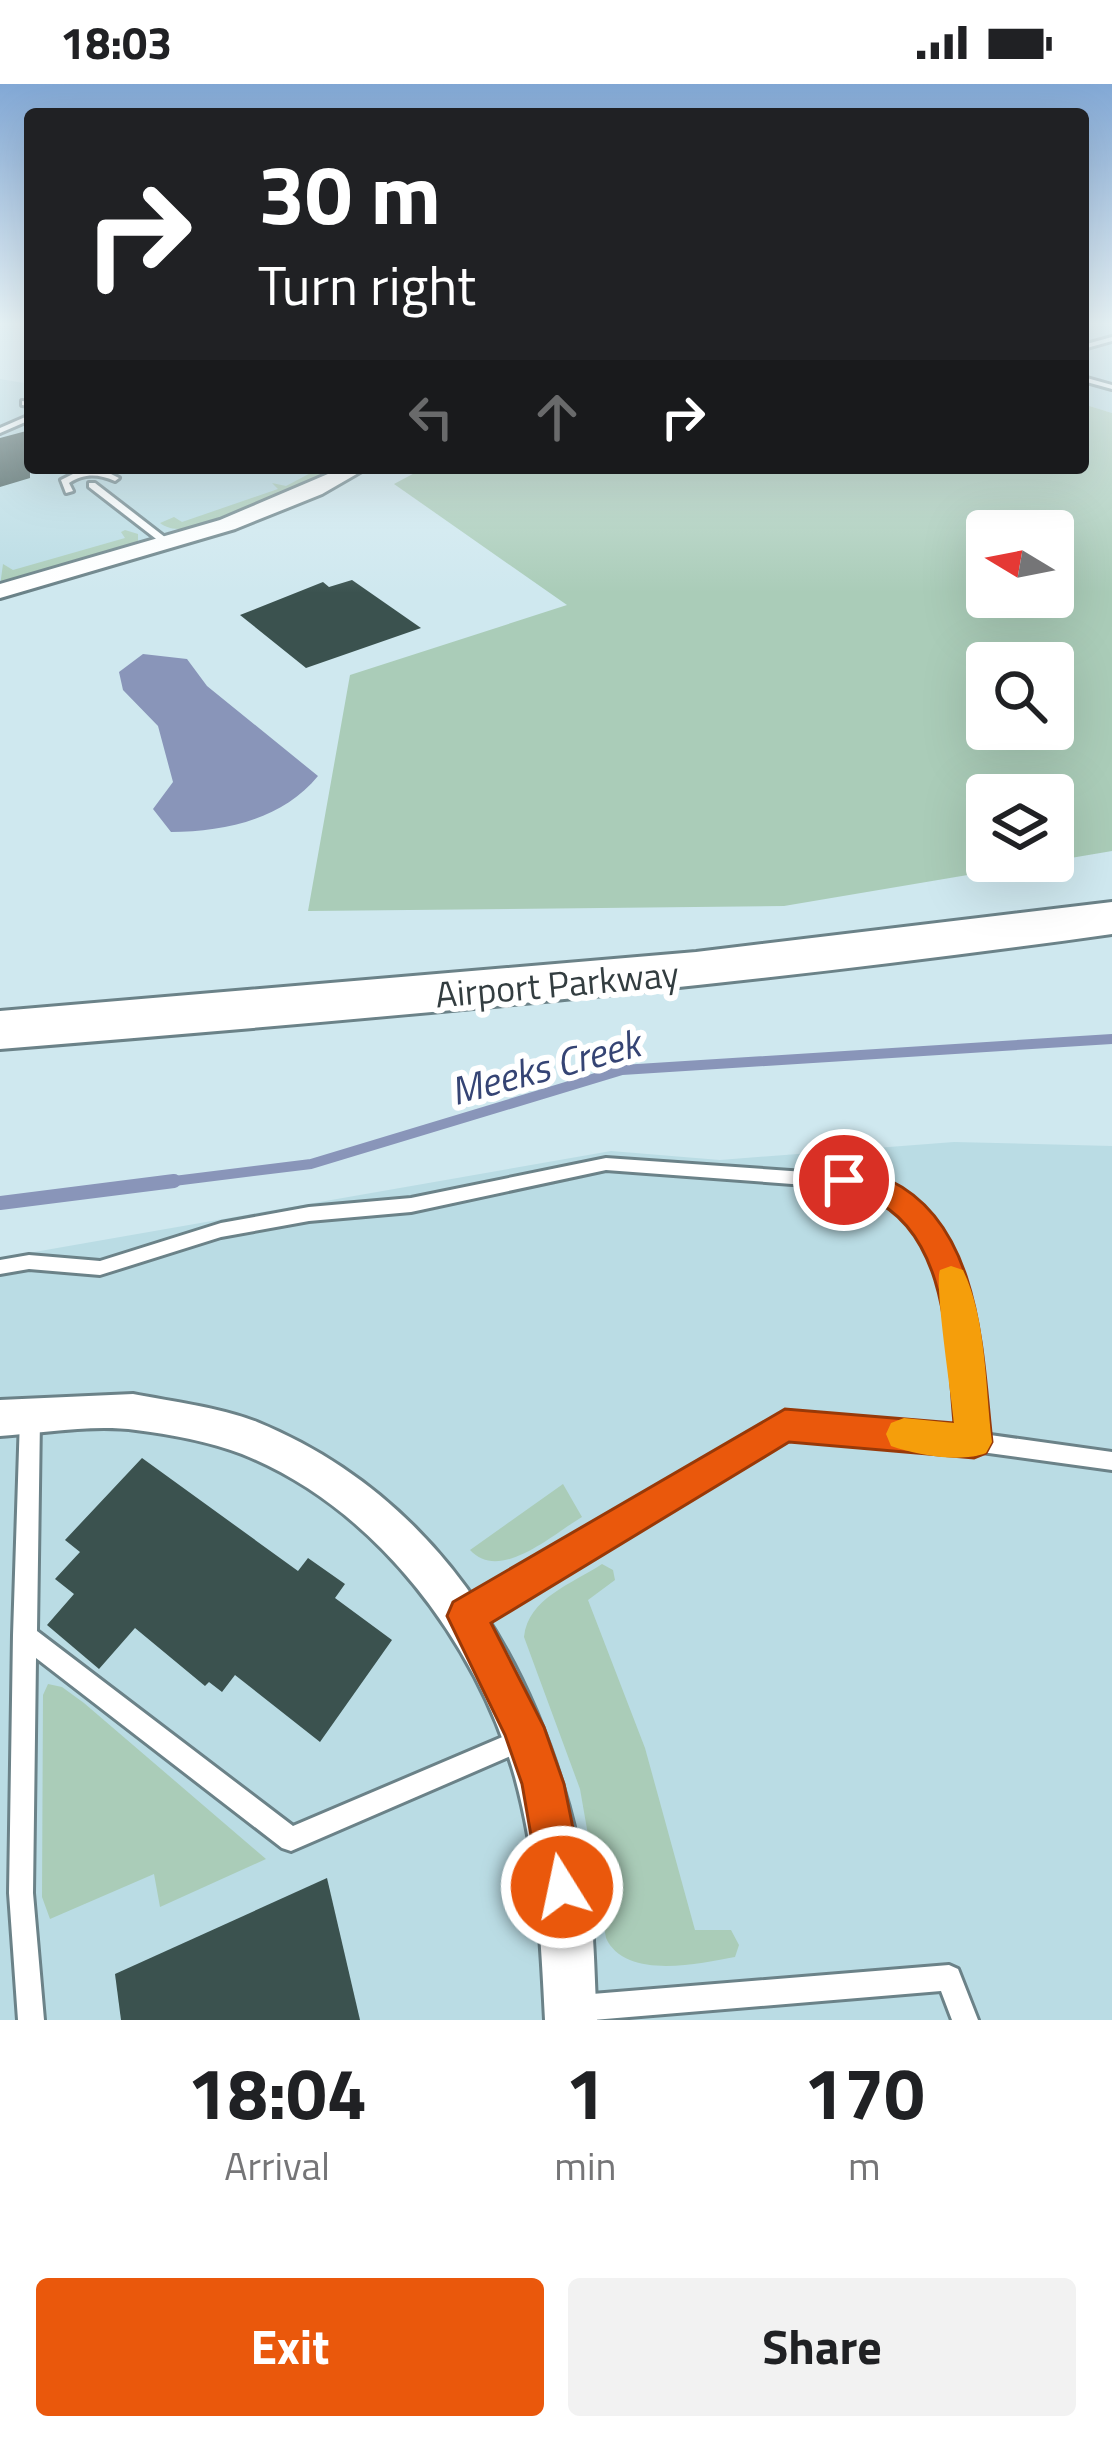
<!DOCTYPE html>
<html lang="en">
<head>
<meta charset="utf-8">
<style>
	:root { --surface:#fff; --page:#f2f2f2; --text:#202124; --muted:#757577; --accent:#ea580c }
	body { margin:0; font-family:"Titillium Web",sans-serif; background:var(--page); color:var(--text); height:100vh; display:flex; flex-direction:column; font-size:45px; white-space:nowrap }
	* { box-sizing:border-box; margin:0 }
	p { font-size:39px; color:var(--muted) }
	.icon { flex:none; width:66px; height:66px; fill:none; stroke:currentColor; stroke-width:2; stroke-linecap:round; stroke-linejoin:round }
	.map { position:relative; height:1936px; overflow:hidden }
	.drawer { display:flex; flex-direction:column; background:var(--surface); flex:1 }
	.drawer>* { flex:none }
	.banner { position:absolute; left:24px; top:24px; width:1065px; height:366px; border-radius:12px; box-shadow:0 12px 48px #0002; background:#202124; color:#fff; overflow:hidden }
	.needle { width:78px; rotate:280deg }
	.tools { position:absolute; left:966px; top:426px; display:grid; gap:24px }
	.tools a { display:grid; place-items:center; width:108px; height:108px; border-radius:12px; background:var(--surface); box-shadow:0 12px 48px #0002; font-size:60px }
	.pin { position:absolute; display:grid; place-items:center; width:102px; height:102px; color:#fff; margin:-51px; border:6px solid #fff; border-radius:50%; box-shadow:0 3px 12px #0007 }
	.me { position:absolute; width:132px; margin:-66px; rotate:350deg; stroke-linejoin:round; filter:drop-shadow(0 0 9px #0008) }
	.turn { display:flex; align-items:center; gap:42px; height:252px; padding:0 36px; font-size:54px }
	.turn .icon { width:156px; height:156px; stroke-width:2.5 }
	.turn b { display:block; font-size:84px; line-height:102px }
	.lanes { display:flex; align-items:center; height:114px; padding:0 36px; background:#0003; justify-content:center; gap:60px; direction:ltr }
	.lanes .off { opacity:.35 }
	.eta { display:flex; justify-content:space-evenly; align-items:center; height:204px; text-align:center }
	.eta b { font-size:72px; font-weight:700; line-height:84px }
	.primary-button { display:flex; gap:24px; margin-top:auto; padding:24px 36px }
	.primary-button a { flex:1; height:138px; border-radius:12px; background:var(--accent); color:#fff; font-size:48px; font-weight:700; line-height:138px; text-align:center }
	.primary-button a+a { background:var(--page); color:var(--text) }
	.status { display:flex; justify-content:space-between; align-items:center; height:84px; padding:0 60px; background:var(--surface); direction:ltr }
	.status svg { height:33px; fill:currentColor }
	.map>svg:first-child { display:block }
	.built { fill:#badce4 }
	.green { fill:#aaccb8; fill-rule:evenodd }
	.water { fill:#8995b9 }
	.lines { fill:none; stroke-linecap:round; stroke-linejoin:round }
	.stream-far1 { stroke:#8995b9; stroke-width:10 }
	.stream { stroke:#8995b9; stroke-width:14 }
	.building { fill:#3b524f }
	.service-casing { stroke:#6b8288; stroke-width:6 }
	.minor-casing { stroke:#6b8288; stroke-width:6 }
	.tertiary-casing { stroke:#6b8288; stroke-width:6 }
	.motorway-casing { stroke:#6b8288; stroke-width:6 }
	.service { fill:#fff; fill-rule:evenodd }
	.minor { fill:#fff; fill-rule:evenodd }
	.tertiary { fill:#fff; fill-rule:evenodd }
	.motorway { fill:#fff; fill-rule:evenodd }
	.route { fill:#ea580c; stroke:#983908; stroke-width:3 }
	.slow { fill:#f59e0b }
	.labels { text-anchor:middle; stroke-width:12; stroke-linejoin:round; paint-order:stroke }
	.street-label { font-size:36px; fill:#333d40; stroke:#fff }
	.water-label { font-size:39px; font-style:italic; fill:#354474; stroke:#fff }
</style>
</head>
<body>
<div class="status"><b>18:03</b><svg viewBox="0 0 49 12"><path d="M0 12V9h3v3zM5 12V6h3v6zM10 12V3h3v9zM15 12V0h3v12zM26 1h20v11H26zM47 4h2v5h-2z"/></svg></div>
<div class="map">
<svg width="1112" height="1936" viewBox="0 0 1112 1936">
	<rect width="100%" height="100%" fill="#cfe8ef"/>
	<!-- built -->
	<g class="built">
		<path d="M 1083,238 L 1112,238 L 1112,329 L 1083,320 Z"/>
		<path d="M 0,295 L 30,300 L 30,384 L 343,384 L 230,439 L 0,499 Z"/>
		<path d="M 954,1058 L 1112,1062 L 1112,1936 L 0,1936 L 0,1174 L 611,1067 L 720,1076 Z"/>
	</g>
	<!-- green -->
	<g class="green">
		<path d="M 1083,320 L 1112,329 L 1112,767 L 1053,777 L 1053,711 L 987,711 L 987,777 L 1051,777 L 784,822 L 308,827 L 350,591 L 567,521 L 394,400 L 424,384 L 1083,384 ZM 987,447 L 1053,447 L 1053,513 L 987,513 ZM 987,579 L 1053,579 L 1053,645 L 987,645 Z"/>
		<path d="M 320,384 L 345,384 C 311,402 191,465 160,439 L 174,433 L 182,438 L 278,405 L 272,399 L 286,402 Z"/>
		<path d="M 125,446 L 138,450 L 138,460 L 0,502 L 3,480 L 13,486 L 125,454 L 121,448 Z"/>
		<path d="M 563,1400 L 582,1433 C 553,1450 500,1499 470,1466 Z"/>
		<path d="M 602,1480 L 613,1486 L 615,1496 L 588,1516 L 645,1664 L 695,1846 L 731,1846 L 739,1861 L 735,1873 C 698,1880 625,1896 606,1854 L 580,1705 L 524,1553 C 528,1514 572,1500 602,1480 Z"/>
		<path d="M 48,1600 L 62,1603 L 84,1619 L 266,1775 L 160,1823 L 154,1790 L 50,1835 L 42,1813 L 43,1611 Z"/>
	</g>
	<!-- water -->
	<path class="water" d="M 143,570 L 187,575 L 207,602 L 318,692 C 283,735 225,748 171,748 L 153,725 L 173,698 L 158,642 L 123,606 L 119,588 Z"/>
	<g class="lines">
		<!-- stream-far1 -->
		<path class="stream-far1" d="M 150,1100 L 311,1080 L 622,986 L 1112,955"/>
		<!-- stream -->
		<path class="stream" d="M 0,1119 L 174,1097"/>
	</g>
	<!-- building -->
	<g class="building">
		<path d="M 30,346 L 30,394 L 0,403 L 0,354 Z"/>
		<path d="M 352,496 L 421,544 L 306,584 L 240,531 L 323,498 L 329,503 Z"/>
		<path d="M 142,1374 L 298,1487 L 308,1474 L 345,1500 L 335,1514 L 392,1556 L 320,1658 L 235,1591 L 222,1608 L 209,1598 L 205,1602 L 135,1544 L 99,1585 L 47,1541 L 74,1510 L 55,1495 L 80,1468 L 65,1456 Z"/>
		<path d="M 327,1794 L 360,1936 L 121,1936 L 115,1890 Z"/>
	</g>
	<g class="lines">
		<!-- service casing -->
		<g class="service-casing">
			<g id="service">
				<path d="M 1112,253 L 1112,257 L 1083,265 L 1083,261 Z"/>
				<path d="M 1083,293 L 1112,301 L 1112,305 L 1083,297 Z"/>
				<path d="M 22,317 L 30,318 L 30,322 L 22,321 Z"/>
				<path d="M 30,331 L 30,336 L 0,349 L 0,344 Z"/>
				<path d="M 89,386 L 105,387 L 119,394 L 115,397 C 98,390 85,389 69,399 L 73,407 L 66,409 L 61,396 L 73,390 Z"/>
				<path d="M 89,399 L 95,399 L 170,457 L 170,461 L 164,461 L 89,403 Z"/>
				<path d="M 606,1074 L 862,1092 L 903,1113 L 929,1138 L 950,1174 L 962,1208 L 970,1244 L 983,1350 L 1112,1368 L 1112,1386 L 930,1361 L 787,1350 L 466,1543 L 458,1540 L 455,1532 L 458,1524 L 778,1335 L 785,1332 L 963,1347 C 955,1273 958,1174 892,1123 C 882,1116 870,1111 859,1105 L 606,1086 L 411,1128 L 309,1137 L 221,1153 L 100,1191 L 29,1185 L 0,1190 L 0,1176 L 29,1171 L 100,1177 L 221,1139 L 309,1123 L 411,1114 Z"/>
				<path d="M 30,1325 L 37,1328 L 40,1334 L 37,1547 L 293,1742 L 519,1646 L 527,1649 L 530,1657 L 527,1665 L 291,1767 L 282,1764 L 36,1574 L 33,1809 L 44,1936 L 18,1936 L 9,1809 L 13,1551 L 20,1334 L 23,1328 Z"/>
				<path d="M 949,1881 L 958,1885 L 978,1936 L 952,1936 L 941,1907 L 593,1936 L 578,1936 L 571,1933 L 567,1924 L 571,1915 L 580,1911 Z"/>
			</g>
		</g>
		<!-- minor casing -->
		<g class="minor-casing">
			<path id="minor" d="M 133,1310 C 173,1318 219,1323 257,1338 C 454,1419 553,1607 588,1809 C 595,1850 594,1894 597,1936 L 545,1936 C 541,1854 537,1773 515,1693 C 477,1558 375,1423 242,1370 C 211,1358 169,1350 136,1346 C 93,1340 43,1349 0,1352 L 0,1316 Z"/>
		</g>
		<!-- tertiary casing -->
		<g class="tertiary-casing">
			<path id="tertiary" d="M 342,384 L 367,384 L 322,410 L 235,445 L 0,514 L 0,500 L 220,436 Z"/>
		</g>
		<!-- motorway casing -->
		<g class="motorway-casing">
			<path id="motorway" d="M 1112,818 L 1112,850 C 743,902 372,935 0,965 L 0,927 L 696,868 Z"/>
		</g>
		<!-- service -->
		<use href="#service" class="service"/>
		<!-- minor -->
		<use href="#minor" class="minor"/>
		<!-- tertiary -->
		<use href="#tertiary" class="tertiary"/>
		<!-- motorway -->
		<use href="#motorway" class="motorway"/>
	</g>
	<!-- sky -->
	<linearGradient id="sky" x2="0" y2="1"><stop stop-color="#82a8d5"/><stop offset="0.47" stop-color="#e9f5f8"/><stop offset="1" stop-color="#e9f5f8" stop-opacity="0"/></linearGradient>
	<rect width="1112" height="509" fill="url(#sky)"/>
	<!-- route -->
	<path class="route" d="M 844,1084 C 858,1088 875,1090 889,1096 C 982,1140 982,1271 992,1358 L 986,1369 L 974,1374 L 789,1358 L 491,1539 L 544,1643 L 564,1700 L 585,1803 L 578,1819 L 562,1825 L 547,1819 L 540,1803 L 522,1700 L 505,1651 L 447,1532 L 453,1518 L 785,1325 L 954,1339 C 947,1266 950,1149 869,1114 C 858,1110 845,1108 833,1104 L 829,1096 L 833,1088 Z"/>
	<!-- slow -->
	<path class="slow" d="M 951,1182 L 963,1186 C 987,1236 985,1303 992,1358 L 986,1369 C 961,1379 916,1371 891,1362 L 886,1350 L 891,1339 L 904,1334 L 954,1339 C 952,1314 934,1199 940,1186 Z"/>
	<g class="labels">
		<!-- street labels -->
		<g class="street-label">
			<text transform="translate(557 900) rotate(-5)" y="13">Airport Parkway</text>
		</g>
		<!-- water labels -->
		<g class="water-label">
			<text transform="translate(545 983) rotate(-15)" y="14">Meeks Creek</text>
		</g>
	</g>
</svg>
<div class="tools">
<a><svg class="needle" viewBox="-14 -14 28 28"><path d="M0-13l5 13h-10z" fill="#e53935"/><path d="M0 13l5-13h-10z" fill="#757577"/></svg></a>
<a><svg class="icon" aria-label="search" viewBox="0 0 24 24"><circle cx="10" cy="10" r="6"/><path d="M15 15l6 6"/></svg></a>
<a><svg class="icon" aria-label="layers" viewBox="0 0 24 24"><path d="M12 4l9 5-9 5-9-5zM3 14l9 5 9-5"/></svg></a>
</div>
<div class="pin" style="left:844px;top:1096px;background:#d93025"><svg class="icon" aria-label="arrive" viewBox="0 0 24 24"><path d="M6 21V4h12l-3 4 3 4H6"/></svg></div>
<svg class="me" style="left:562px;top:1803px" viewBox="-20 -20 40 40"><circle r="17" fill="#ea580c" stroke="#fff" stroke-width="3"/><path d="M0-11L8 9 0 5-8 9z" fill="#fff"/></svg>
<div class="banner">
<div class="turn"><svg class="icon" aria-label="right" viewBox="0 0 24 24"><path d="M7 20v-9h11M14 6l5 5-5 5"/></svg><div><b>30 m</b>Turn right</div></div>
<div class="lanes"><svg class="icon off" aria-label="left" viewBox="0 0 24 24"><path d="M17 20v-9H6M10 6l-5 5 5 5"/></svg><svg class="icon off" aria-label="ahead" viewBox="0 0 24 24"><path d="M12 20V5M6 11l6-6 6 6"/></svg><svg class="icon" aria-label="right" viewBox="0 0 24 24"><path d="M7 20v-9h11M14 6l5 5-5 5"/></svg></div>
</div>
</div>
<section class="drawer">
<div class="eta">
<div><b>18:04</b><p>Arrival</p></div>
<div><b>1</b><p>min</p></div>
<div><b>170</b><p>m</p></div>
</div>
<div class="primary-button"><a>Exit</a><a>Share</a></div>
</section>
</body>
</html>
